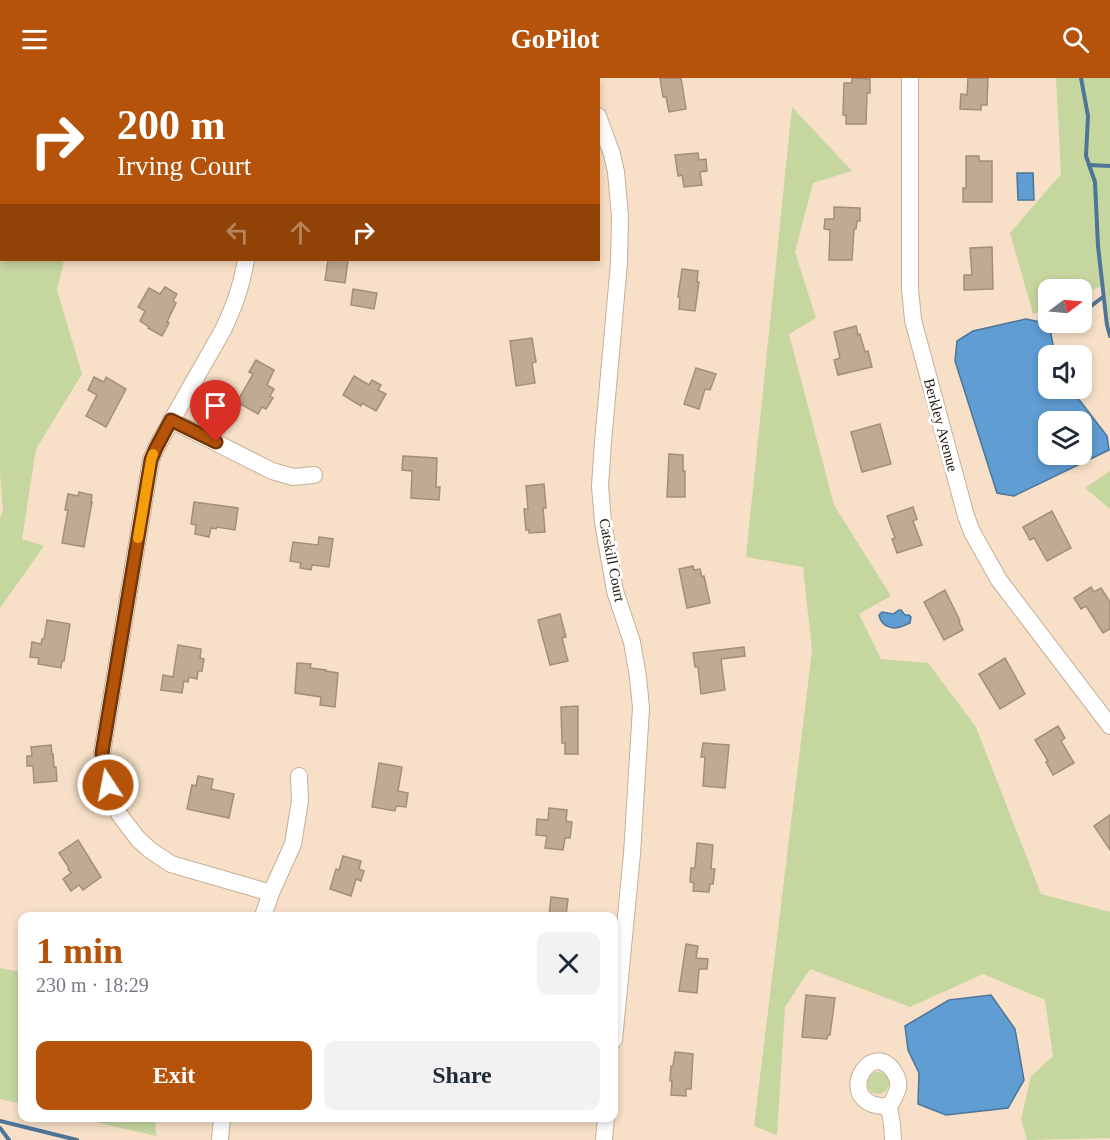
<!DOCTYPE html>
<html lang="en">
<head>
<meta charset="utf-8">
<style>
	:root { --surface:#fff; --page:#f2f2f3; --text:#1f2937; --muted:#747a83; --accent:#b45309 }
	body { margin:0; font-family:Georgia,serif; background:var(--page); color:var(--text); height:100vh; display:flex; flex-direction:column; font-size:22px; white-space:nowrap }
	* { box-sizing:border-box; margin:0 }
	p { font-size:20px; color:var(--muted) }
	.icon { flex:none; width:33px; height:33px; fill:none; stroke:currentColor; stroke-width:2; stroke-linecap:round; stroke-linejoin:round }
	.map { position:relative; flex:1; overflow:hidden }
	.sheet { position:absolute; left:18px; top:834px; width:600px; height:210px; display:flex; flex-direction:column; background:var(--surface); border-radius:12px; box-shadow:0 3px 9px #0003 }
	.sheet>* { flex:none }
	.guide { position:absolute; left:0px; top:0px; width:600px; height:183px; box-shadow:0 3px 9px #0003; background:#b45309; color:#fff; overflow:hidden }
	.needle { width:39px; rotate:74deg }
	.controls { position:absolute; left:1038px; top:201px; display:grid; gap:12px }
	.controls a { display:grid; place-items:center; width:54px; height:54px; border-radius:12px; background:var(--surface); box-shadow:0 3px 9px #0003; font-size:30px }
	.pin { position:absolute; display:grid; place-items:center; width:51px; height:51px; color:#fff; margin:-62px -26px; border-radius:50% 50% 50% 0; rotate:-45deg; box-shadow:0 0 6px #0007 }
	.pin .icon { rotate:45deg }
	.me { position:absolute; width:66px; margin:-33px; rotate:349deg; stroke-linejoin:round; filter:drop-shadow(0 0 4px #0008) }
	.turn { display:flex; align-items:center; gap:21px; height:126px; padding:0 18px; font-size:27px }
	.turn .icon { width:78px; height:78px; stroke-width:2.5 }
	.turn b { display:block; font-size:42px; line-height:51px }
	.lanes { display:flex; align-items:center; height:57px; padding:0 18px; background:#0003; justify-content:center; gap:30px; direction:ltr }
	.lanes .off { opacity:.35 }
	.round { display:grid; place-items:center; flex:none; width:63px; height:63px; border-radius:12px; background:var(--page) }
	.summary { display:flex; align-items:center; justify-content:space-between; height:102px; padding:0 18px }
	h1 { font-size:36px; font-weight:600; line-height:45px; color:var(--accent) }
	.action { display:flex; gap:12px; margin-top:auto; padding:12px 18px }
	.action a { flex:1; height:69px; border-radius:12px; background:var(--accent); color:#fff; font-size:24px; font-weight:600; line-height:69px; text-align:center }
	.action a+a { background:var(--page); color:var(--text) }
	header { display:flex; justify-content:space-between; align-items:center; height:78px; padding:0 18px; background:var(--accent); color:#fff; font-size:27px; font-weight:600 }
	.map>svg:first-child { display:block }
	.green { fill:#c6d69f }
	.water { fill:#5f9dd3; stroke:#4c7598; stroke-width:1.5; fill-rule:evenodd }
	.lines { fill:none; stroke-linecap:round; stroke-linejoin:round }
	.stream { stroke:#4c7598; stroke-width:4 }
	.building { fill:#bfaa93; stroke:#a38f78; stroke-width:1.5 }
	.minor-casing { stroke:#c5af98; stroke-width:18 }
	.minor { stroke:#fff; stroke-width:16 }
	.route-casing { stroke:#753606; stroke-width:15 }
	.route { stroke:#b45309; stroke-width:10 }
	.slow { stroke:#f59e0b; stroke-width:10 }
	.labels { text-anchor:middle; stroke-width:6; stroke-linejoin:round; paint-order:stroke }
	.street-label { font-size:15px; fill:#1f170e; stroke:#fff }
</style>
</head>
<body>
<header><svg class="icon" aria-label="menu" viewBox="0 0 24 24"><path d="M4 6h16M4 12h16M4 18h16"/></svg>GoPilot<svg class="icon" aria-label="search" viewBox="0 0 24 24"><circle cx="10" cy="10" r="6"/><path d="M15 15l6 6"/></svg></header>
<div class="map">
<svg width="1110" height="1062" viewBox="0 0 1110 1062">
	<rect width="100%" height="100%" fill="#f7e0c7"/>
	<!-- green -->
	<g class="green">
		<path d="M 1056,0 L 1110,0 L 1110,250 L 1105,207 L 1082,216 L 1082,212 L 1048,212 L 1048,230 L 1033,236 L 1010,155 L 1061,96 Z"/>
		<path d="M 792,29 L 852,93 L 813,105 L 795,174 L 816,240 L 789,256 L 834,427 L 891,518 L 859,536 L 881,581 L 928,585 L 976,649 L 1041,816 L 1110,834 L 1110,1060 L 1027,1062 L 1021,1041 L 1031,998 L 1053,978 L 1045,922 L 983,896 L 910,929 L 810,891 L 785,929 L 777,1057 L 754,1048 L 812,573 L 803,489 L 746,479 Z"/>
		<path d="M 1,93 L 2,182 L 64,182 L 57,212 L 82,296 L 36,371 L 22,461 L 44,468 L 0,530 L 0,440 L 3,433 L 0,394 L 0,94 Z"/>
		<path d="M 1110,393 L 1110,431 L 1085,410 Z"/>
		<path d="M 0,890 L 22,894 L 22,1026 L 0,1021 Z"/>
		<circle cx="878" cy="1005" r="11"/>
		<path d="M 77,1040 L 155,1040 L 156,1058 Z"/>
	</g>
	<!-- water -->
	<g class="water">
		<path d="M 1017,95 L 1033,95 L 1034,122 L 1018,122 Z"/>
		<path d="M 1026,241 L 1049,246 L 1055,277 L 1048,278 L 1048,310 L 1071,311 L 1107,358 L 1109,372 L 1014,418 L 997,415 L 955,283 L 957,263 L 973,253 ZM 1048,344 L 1082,344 L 1082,376 L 1048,376 Z"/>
		<path d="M 899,532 L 901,532 L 905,537 L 909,537 L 911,539 L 910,545 C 907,546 904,548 900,549 C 890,552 881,547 879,537 L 882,534 L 893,536 Z"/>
		<path d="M 991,917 L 1015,951 L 1024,1002 L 1008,1030 L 946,1037 L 918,1026 L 919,995 L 908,972 L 905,948 L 949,922 Z"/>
	</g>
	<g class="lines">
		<!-- stream -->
		<g class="stream">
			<path d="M 1081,0 L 1088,38 L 1086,78 L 1095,104 L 1098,168 L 1107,247 L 1110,258"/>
			<path d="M 1089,87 L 1110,88"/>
			<path d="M 1080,251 L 1091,228 L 1103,219"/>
			<path d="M 0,1043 L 77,1062"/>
			<path d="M 0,1050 L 9,1062"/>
		</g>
	</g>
	<!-- building -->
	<g class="building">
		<path d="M 660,0 L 681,0 L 686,31 L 669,34 L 666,19 L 663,19 Z"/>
		<path d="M 852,0 L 870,1 L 870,15 L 867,15 L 866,46 L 846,46 L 846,37 L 843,37 L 844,5 L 852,5 Z"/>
		<path d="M 968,0 L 988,0 L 987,27 L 981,27 L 981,32 L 960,31 L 961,16 L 967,17 Z"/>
		<path d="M 698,75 L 699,82 L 706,81 L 707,93 L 700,94 L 702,107 L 684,109 L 682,97 L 678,98 L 675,77 Z"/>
		<path d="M 966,78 L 979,78 L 979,83 L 992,83 L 992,124 L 963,124 L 963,110 L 966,110 Z"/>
		<path d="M 834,129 L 860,130 L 860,143 L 857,143 L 856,151 L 854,151 L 852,182 L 829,182 L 830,152 L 824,151 L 825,141 L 834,141 Z"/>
		<path d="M 992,169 L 993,211 L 964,212 L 964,197 L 972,197 L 970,170 Z"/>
		<path d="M 328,182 L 348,182 L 345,205 L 325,202 Z"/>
		<path d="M 682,191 L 698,193 L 697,204 L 699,204 L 695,233 L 679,231 L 680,220 L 678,219 Z"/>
		<path d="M 165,209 L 177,216 L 173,223 L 176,225 L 167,244 L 169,245 L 162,258 L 148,250 L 149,249 L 140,243 L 145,233 L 138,229 L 149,210 L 160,216 Z"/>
		<path d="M 353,211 L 377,215 L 374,231 L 351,227 Z"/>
		<path d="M 856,248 L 858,257 L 860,256 L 865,274 L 868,273 L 872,289 L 838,297 L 834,282 L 840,280 L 834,254 Z"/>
		<path d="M 532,260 L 536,284 L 532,285 L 535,305 L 516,308 L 510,263 Z"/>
		<path d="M 256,282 L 274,292 L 267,307 L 274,311 L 270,318 L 273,320 L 266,331 L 262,329 L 258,336 L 237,324 L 253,296 L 249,294 Z"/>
		<path d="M 696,290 L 716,296 L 710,312 L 705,311 L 699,331 L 684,326 Z"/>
		<path d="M 354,298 L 369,307 L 372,302 L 381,307 L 378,312 L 386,316 L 376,333 L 362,325 L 361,328 L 343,317 Z"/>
		<path d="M 94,299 L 104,304 L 106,299 L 126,311 L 106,349 L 86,338 L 97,317 L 88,312 Z"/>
		<path d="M 880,346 L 891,386 L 862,394 L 851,354 Z"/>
		<path d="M 669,376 L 683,377 L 683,393 L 685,393 L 685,419 L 667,419 Z"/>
		<path d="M 403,378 L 437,380 L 436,409 L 440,409 L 439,422 L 411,420 L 412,393 L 402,392 Z"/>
		<path d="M 544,406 L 546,430 L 543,430 L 545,454 L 529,455 L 529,452 L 526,452 L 524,431 L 528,431 L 526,408 Z"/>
		<path d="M 79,414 L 92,417 L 91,424 L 92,424 L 84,469 L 62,465 L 68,432 L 65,432 L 68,416 L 78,418 Z"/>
		<path d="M 194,424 L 238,430 L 235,452 L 217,449 L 216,451 L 211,450 L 209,459 L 195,456 L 196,447 L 191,446 Z"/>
		<path d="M 913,429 L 917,441 L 913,443 L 922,467 L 897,475 L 892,461 L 895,460 L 887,438 Z"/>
		<path d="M 1052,433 L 1071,470 L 1047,483 L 1034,460 L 1030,462 L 1023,449 Z"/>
		<path d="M 319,459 L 333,461 L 329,489 L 312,487 L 311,492 L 300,490 L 301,485 L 290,483 L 293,464 L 318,467 Z"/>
		<path d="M 693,488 L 694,492 L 700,491 L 702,499 L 704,498 L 710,525 L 687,530 L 679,491 Z"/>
		<path d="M 1091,509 L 1094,514 L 1101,510 L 1110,524 L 1110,551 L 1103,555 L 1086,528 L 1081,531 L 1074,520 Z"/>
		<path d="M 945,512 L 960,543 L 959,544 L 963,552 L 944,562 L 924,524 Z"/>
		<path d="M 560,536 L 566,559 L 562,560 L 568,583 L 550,587 L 538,542 Z"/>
		<path d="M 47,542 L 70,546 L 64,583 L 62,583 L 61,590 L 38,586 L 39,580 L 30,579 L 32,564 L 41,566 L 42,561 L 44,561 Z"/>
		<path d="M 178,567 L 201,571 L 200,580 L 204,581 L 202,593 L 198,593 L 197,601 L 189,599 L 188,604 L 184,603 L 182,615 L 161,612 L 163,597 L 173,599 Z"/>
		<path d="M 744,569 L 745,578 L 721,581 L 725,612 L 701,616 L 698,589 L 695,589 L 693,575 Z"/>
		<path d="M 1005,580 L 1025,616 L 1000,631 L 979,596 Z"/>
		<path d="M 297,585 L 311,586 L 310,590 L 326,592 L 326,593 L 338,595 L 335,629 L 320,627 L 321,619 L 295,615 Z"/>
		<path d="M 578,628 L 578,676 L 565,676 L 565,665 L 562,665 L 561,629 Z"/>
		<path d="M 1058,648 L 1065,660 L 1061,663 L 1074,685 L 1053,697 L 1046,684 L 1048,683 L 1035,662 Z"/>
		<path d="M 703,665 L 729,667 L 725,710 L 703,708 L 705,679 L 701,679 Z"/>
		<path d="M 51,667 L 52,676 L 53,676 L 54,689 L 56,689 L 57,703 L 34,705 L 33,688 L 27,688 L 27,678 L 32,678 L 31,669 Z"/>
		<path d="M 379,685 L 402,689 L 398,713 L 408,715 L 406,729 L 396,728 L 395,733 L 372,729 Z"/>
		<path d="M 198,698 L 213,701 L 211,711 L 234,716 L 229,740 L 187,731 L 192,707 L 196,708 Z"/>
		<path d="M 549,730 L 567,732 L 566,743 L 572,744 L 570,760 L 565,760 L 563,772 L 545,770 L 547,758 L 536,757 L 537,741 L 548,742 Z"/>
		<path d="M 1110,737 L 1110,772 L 1094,748 Z"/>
		<path d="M 78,762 L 101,799 L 83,812 L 79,807 L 71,813 L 63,801 L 71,795 L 68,791 L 69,790 L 59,775 Z"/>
		<path d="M 697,765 L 713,767 L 711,791 L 715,791 L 713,806 L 710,806 L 709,814 L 693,813 L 694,805 L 690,804 L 691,790 L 695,790 Z"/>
		<path d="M 343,778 L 361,783 L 359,791 L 364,793 L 361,803 L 356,801 L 351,818 L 330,811 L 336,791 L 339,792 Z"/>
		<path d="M 551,819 L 568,821 L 566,838 L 549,838 Z"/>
		<path d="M 686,866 L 698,868 L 696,880 L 708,881 L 707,891 L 699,891 L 697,915 L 679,913 Z"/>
		<path d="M 806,917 L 835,920 L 830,957 L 828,957 L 827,961 L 802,959 Z"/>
		<path d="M 675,974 L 693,976 L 691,1011 L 686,1011 L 686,1018 L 671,1017 L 672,1003 L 670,1003 L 671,988 L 673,988 Z"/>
	</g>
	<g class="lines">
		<!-- minor casing -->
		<g class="minor-casing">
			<g id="minor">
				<path d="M 213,0 L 220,2"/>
				<path d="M 585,0 L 585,2"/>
				<path d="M 910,0 L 910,210 L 913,242 L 966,438 L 972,454 L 999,502 L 1110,648"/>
				<path d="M 276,2 L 276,0"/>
				<path d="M 530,2 L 534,0"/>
				<path d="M 598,38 L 612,76 L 616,94 L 620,138 L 619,185 L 603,364 L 600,408 L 603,444 L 615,513 L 632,564 L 638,599 L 641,630 L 632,776 L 614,962"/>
				<path d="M 246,182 C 241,209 235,227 223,252 L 156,370 L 151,382 L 102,675 L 108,707 L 119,736 L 138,761 L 150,772 L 171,786 L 271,815"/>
				<path d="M 171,342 L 272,393 L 293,399 L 314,397"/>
				<path d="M 263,838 L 271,815 L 293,766 L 300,723 L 299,698"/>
				<path d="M 889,1029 C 882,1028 875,1028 870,1025 C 841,1011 873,962 894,994 C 903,1007 896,1017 889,1029 L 892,1046 L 893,1062"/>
				<path d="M 220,1062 L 222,1040"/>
				<path d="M 604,1062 L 606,1040"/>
			</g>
		</g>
		<!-- minor -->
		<use href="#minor" class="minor"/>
	</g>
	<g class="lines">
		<!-- route casing -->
		<g class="route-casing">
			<path id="route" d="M 108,707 L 102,675 L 151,382 L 156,370 L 171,342 L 216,364"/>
		</g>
		<!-- route -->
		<use href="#route" class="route"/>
		<!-- slow -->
		<path class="slow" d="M 138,460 L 151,382 L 153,376"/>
	</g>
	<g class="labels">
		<!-- street labels -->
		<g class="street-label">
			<text transform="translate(941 347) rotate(75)" y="5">Berkley Avenue</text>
			<text transform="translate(612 482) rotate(79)" y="5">Catskill Court</text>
		</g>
	</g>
</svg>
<div class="controls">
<a><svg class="needle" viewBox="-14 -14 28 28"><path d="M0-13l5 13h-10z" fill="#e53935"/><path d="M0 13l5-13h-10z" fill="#747a83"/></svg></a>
<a><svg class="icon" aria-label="sound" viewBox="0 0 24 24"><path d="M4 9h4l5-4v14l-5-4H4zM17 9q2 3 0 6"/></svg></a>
<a><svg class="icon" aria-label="layers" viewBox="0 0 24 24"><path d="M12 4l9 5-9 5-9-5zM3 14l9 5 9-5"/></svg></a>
</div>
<div class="pin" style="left:216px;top:364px;background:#d93025"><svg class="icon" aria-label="arrive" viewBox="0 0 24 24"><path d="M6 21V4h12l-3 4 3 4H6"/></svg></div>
<svg class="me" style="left:108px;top:707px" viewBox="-20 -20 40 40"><circle r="17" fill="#b45309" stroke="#fff" stroke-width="3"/><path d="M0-11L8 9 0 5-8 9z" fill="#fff"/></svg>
<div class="guide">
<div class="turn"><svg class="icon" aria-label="right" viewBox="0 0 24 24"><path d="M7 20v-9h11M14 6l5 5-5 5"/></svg><div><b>200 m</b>Irving Court</div></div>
<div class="lanes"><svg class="icon off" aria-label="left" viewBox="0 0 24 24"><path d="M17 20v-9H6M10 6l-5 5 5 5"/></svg><svg class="icon off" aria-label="ahead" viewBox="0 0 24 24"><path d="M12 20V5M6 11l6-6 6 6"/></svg><svg class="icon" aria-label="right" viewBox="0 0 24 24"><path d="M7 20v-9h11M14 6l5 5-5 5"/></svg></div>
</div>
<section class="sheet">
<div class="summary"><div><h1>1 min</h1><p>230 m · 18:29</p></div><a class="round"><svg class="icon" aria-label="close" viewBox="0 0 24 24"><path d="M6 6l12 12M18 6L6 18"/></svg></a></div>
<div class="action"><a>Exit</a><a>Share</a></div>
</section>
</div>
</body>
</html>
